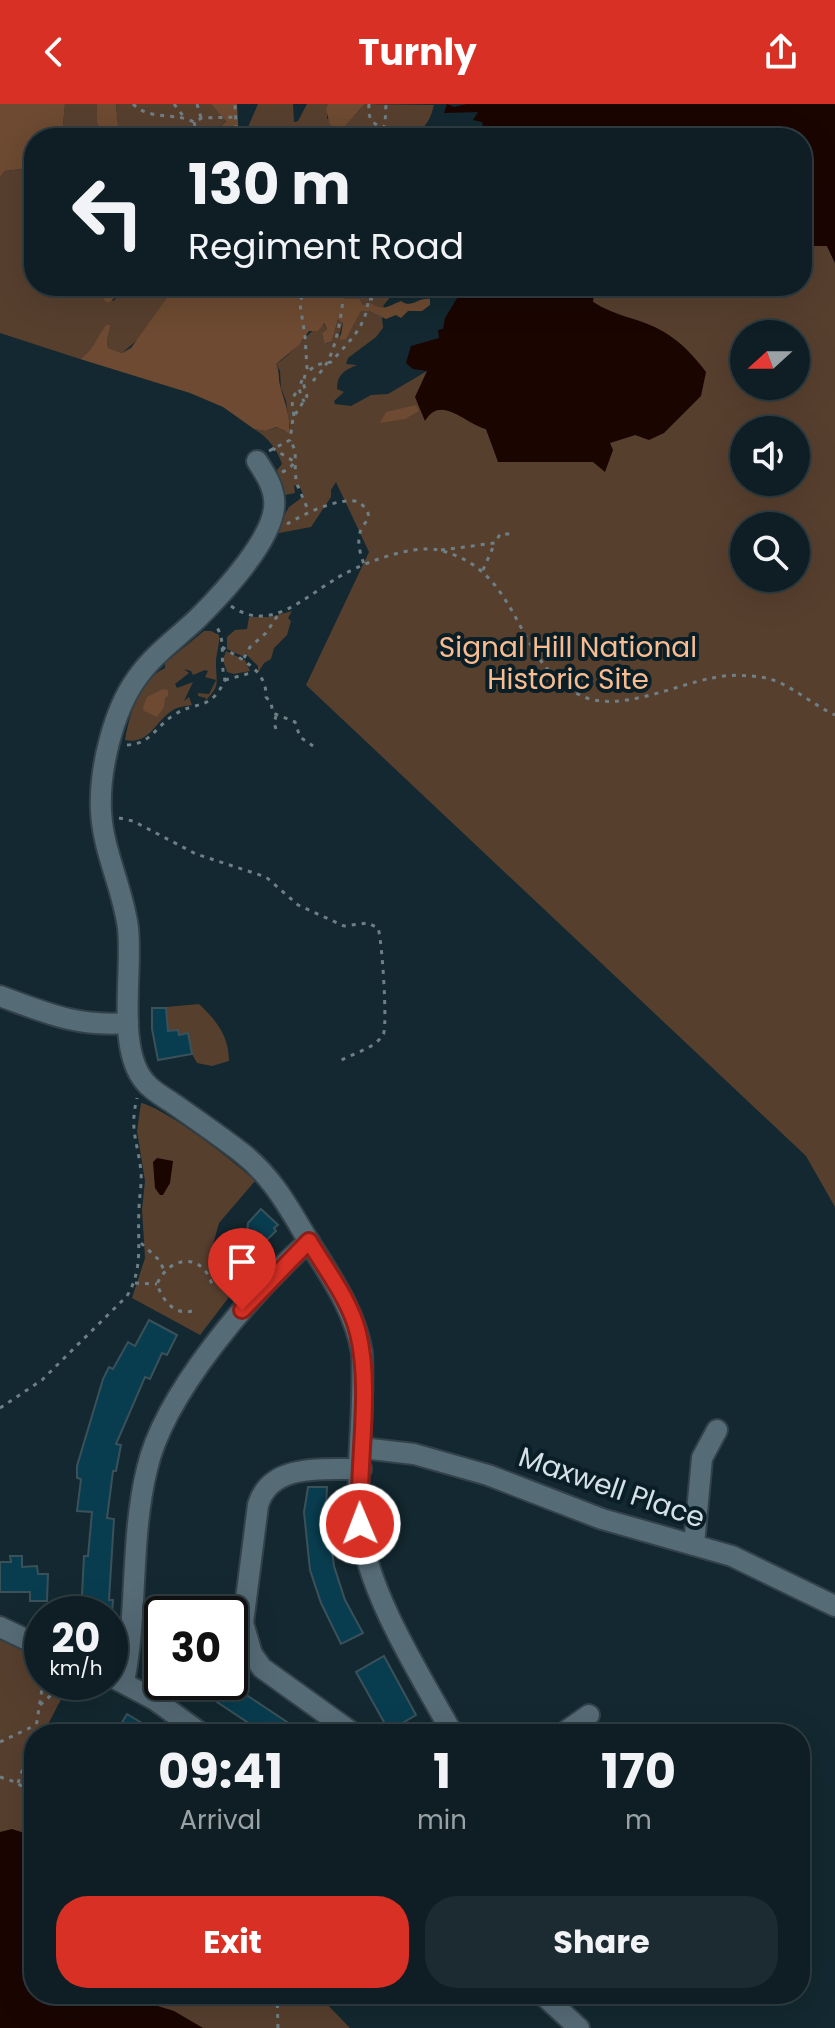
<!DOCTYPE html>
<html lang="en">
<head>
<meta charset="utf-8">
<style>
	:root { --surface:#0e1e24; --page:#1c2b31; --text:#f1f3f6; --muted:#9ba2a6; --line:#2e3c41; --accent:#d93025 }
	body { margin:0; font-family:Poppins,sans-serif; background:var(--page); color:var(--text); height:100vh; display:flex; flex-direction:column; font-size:30px; white-space:nowrap }
	* { box-sizing:border-box; margin:0 }
	p { font-size:26px; color:var(--muted) }
	.icon { flex:none; width:44px; height:44px; fill:none; stroke:currentColor; stroke-width:2; stroke-linecap:round; stroke-linejoin:round }
	.map { position:relative; flex:1; overflow:hidden }
	.side { position:absolute; left:24px; top:1620px; width:786px; height:280px; display:flex; flex-direction:column; background:var(--surface); border-radius:32px; box-shadow:0 8px 32px #0002,0 0 0 2px var(--line) }
	.side>* { flex:none }
	.hud { position:absolute; left:24px; top:24px; width:788px; height:168px; border-radius:32px; box-shadow:0 8px 32px #0002,0 0 0 2px var(--line); background:#0e1e24; color:var(--text); overflow:hidden }
	.needle { width:52px; rotate:249deg }
	.tools { position:absolute; left:730px; top:216px; display:grid; gap:16px }
	.tools a { display:grid; place-items:center; width:80px; height:80px; border-radius:50%; background:var(--surface); box-shadow:0 8px 32px #0002,0 0 0 2px var(--line); font-size:40px }
	.speed { position:absolute; left:24px; top:1492px; display:flex; gap:16px; font-size:40px; font-weight:700; text-align:center }
	.speed>* { display:grid; place-content:center; width:104px; height:104px; border-radius:50%; background:var(--surface); box-shadow:0 8px 32px #0002,0 0 0 2px var(--line); line-height:1 }
	.speed small { font-size:20px; font-weight:400 }
	.speed .limit { border:4px solid #111; border-radius:12px; background:#fff; color:#111 }
	.pin { position:absolute; display:grid; place-items:center; width:68px; height:68px; color:#fff; margin:-82px -34px; border-radius:50% 50% 50% 0; rotate:-45deg; box-shadow:0 0 8px #0007 }
	.pin .icon { rotate:45deg }
	.me { position:absolute; width:88px; margin:-44px; rotate:359deg; stroke-linejoin:round; filter:drop-shadow(0 0 6px #0008) }
	.turn { display:flex; align-items:center; gap:28px; height:168px; padding:0 32px; font-size:36px }
	.turn .icon { width:104px; height:104px; stroke-width:2.5 }
	.turn b { display:block; font-size:56px; line-height:68px }
	.eta { display:flex; justify-content:space-evenly; align-items:center; height:136px; text-align:center }
	.eta b { font-size:48px; font-weight:700; line-height:56px }
	.button { display:flex; gap:16px; margin-top:auto; padding:16px 32px }
	.button a { flex:1; height:92px; border-radius:32px; background:var(--accent); color:#fff; font-size:32px; font-weight:700; line-height:92px; text-align:center }
	.button a+a { background:var(--page); color:var(--text) }
	header { display:flex; justify-content:space-between; align-items:center; height:104px; padding:0 32px; background:var(--accent); color:#fff; font-size:36px; font-weight:700 }
	.map>svg:first-child { display:block }
	.green { fill:#573f2e; fill-rule:evenodd }
	.forest { fill:#6d4a31 }
	.water { fill:#1a0500 }
	.building { fill:#083d4f; stroke:#3b515a; stroke-width:2 }
	.lines { fill:none; stroke-linecap:round; stroke-linejoin:round }
	.minor-casing { stroke:#33424a; stroke-width:24 }
	.path { stroke:#6f7f86; stroke-width:3; stroke-dasharray:4 6; stroke-linecap:butt }
	.minor { stroke:#556b76; stroke-width:20 }
	.route-casing { stroke:#8d1f18; stroke-width:20 }
	.route { stroke:#d93025; stroke-width:14 }
	.labels { text-anchor:middle; stroke-width:8; stroke-linejoin:round; paint-order:stroke }
	.park-label { font-size:28px; fill:#f9bc91; stroke:#091e26 }
	.street-label { font-size:28px; fill:#d5e1e7; stroke:#091e26 }
</style>
</head>
<body>
<header><svg class="icon" aria-label="back" viewBox="0 0 24 24"><path d="M15 5l-7 7 7 7"/></svg>Turnly<svg class="icon" aria-label="share" viewBox="0 0 24 24"><path d="M12 15V3M7 8l5-5 5 5M5 13v7h14v-7"/></svg></header>
<div class="map">
<svg width="835" height="1924" viewBox="0 0 835 1924">
	<rect width="100%" height="100%" fill="#132830"/>
	<!-- green -->
	<g class="green">
		<path d="M 65,0 L 97,0 L 97,19 L 102,34 L 51,34 L 62,32 Z"/>
		<path d="M 116,0 L 211,0 L 226,16 C 222,21 218,27 213,30 C 198,40 142,33 124,29 L 118,21 Z"/>
		<path d="M 258,0 L 293,0 L 294,18 L 298,17 L 307,0 L 328,0 L 327,15 L 354,12 L 365,0 L 434,1 C 428,25 420,28 398,34 L 239,34 L 245,30 Z"/>
		<path d="M 34,58 L 34,182 L 104,182 L 103,189 L 113,197 L 130,182 L 165,182 L 169,191 L 142,232 L 122,249 L 108,244 L 107,236 L 111,221 L 108,220 C 96,233 95,244 80,255 L 0,229 L 0,73 L 5,67 L 30,64 Z"/>
		<path d="M 802,142 L 827,142 L 835,159 L 835,1103 L 806,1052 L 306,581 L 369,448 L 336,378 L 331,386 L 331,393 L 311,423 L 274,430 L 289,403 L 304,392 L 300,384 L 294,381 L 295,389 L 285,391 L 277,366 L 282,360 C 277,345 268,333 254,325 L 265,327 L 278,323 L 284,327 L 290,324 L 286,297 L 281,284 L 280,267 L 276,260 C 294,249 305,230 323,219 L 327,225 L 322,231 L 326,240 L 332,237 L 338,215 L 343,218 L 339,232 L 353,222 L 360,207 L 369,207 L 382,213 L 383,224 L 376,233 L 348,254 L 346,260 L 357,261 C 344,266 337,271 337,285 L 344,288 L 334,297 L 335,300 L 351,302 L 371,291 L 388,290 L 427,267 L 425,316 C 440,290 465,319 486,325 L 499,358 L 594,358 L 605,367 L 609,339 L 635,331 L 630,215 L 609,209 L 592,197 L 595,182 L 802,182 ZM 744,230 L 796,230 L 796,282 L 744,282 ZM 744,326 L 796,326 L 796,378 L 744,378 ZM 744,422 L 796,422 L 796,474 L 744,474 Z"/>
		<path d="M 338,182 L 386,182 L 385,187 L 391,192 L 383,202 L 386,205 L 363,201 L 360,195 L 346,195 L 338,190 Z"/>
		<path d="M 292,507 L 288,514 L 291,517 L 287,531 L 274,544 L 271,555 L 264,559 L 258,569 L 258,562 L 245,549 L 244,553 L 227,545 L 227,533 L 235,526 L 247,525 L 249,513 L 270,513 Z"/>
		<path d="M 204,527 L 211,527 L 219,531 C 220,541 216,549 216,559 C 216,580 221,581 205,597 L 206,594 L 198,592 L 198,589 L 209,590 L 216,576 L 205,573 L 208,567 L 205,566 L 193,571 L 191,567 L 184,565 L 189,569 L 175,580 L 177,584 L 193,578 L 184,597 L 189,593 L 192,601 C 186,602 178,603 173,606 C 155,617 150,641 125,636 C 130,609 139,576 165,564 L 165,559 Z"/>
		<path d="M 226,547 L 245,556 L 250,567 L 234,570 L 227,568 L 223,556 Z"/>
		<path d="M 199,900 C 216,916 229,932 229,957 L 212,962 L 197,959 L 192,950 L 188,930 L 179,931 L 177,926 L 168,927 L 166,903 Z"/>
		<path d="M 141,999 C 165,1004 236,1058 255,1077 L 219,1119 L 210,1151 L 239,1180 L 200,1231 L 132,1194 L 145,1154 L 142,1106 L 145,1077 L 137,1027 Z"/>
		<path d="M 0,1531 L 42,1552 L 42,1578 L 70,1578 L 43,1630 L 34,1630 L 34,1648 L 23,1669 L 34,1675 L 34,1890 L 325,1890 L 322,1895 L 350,1924 L 0,1924 Z"/>
	</g>
	<!-- forest -->
	<g class="forest">
		<path d="M 0,0 L 65,0 L 62,32 L 34,34 L 34,58 L 30,64 L 5,67 L 0,73 Z"/>
		<path d="M 97,0 L 116,0 L 118,21 L 124,29 L 148,34 L 102,34 L 97,19 Z"/>
		<path d="M 211,0 L 237,0 L 239,34 L 204,34 L 214,30 L 226,17 Z"/>
		<path d="M 328,0 L 365,0 L 342,25 L 330,21 L 326,5 Z"/>
		<path d="M 104,182 L 130,182 L 108,199 L 104,196 Z"/>
		<path d="M 165,182 L 243,182 L 247,187 L 263,190 L 272,182 L 338,182 L 338,190 L 346,195 L 360,195 L 363,201 L 371,199 C 384,208 388,202 401,197 C 412,205 418,193 430,195 L 430,201 L 422,207 L 408,207 L 401,214 L 396,211 L 386,215 L 369,207 L 361,207 L 346,235 L 340,236 L 343,219 L 338,215 L 332,237 L 325,240 L 322,230 L 327,225 L 324,219 L 318,227 L 309,227 L 299,241 L 276,260 C 280,268 278,273 280,281 C 284,298 291,311 289,329 L 277,323 L 265,327 L 254,325 L 223,303 L 190,289 L 80,255 C 95,244 96,233 107,220 L 111,221 L 107,236 L 108,244 L 122,249 L 131,244 L 169,191 Z"/>
		<path d="M 416,301 L 419,307 L 405,315 L 380,319 L 386,308 Z"/>
		<path d="M 163,585 L 168,586 L 168,592 L 165,594 L 164,603 L 157,613 L 144,607 L 143,603 L 147,593 Z"/>
	</g>
	<!-- water -->
	<g class="water">
		<path d="M 447,0 L 454,3 L 467,0 L 835,0 L 835,159 L 827,142 L 802,142 L 802,34 L 474,34 L 475,27 L 479,29 L 483,22 L 482,18 L 473,16 L 478,8 L 444,9 Z"/>
		<path d="M 459,182 L 595,182 L 593,198 C 616,213 641,214 664,228 C 681,238 694,252 706,268 L 701,292 L 664,329 L 649,336 L 635,331 L 610,339 L 613,346 L 605,368 L 593,358 L 498,358 L 486,325 C 464,319 441,290 425,317 L 415,293 L 427,267 L 413,265 L 406,259 L 411,242 L 439,234 L 438,226 L 443,225 L 445,214 L 459,191 Z"/>
		<path d="M 157,1054 L 173,1057 L 170,1079 L 163,1091 L 160,1091 L 155,1084 L 153,1058 Z"/>
		<path d="M 12,1725 L 34,1732 L 34,1805 L 28,1811 L 34,1818 L 34,1890 L 119,1890 L 174,1907 L 203,1924 L 0,1924 L 0,1728 Z"/>
	</g>
	<!-- building -->
	<g class="building">
		<path d="M 152,904 L 166,904 L 168,927 L 178,926 L 179,931 L 188,929 L 192,950 L 158,956 L 152,925 Z"/>
		<path d="M 261,1105 L 278,1121 L 274,1124 L 276,1127 L 249,1153 L 240,1144 L 246,1138 L 248,1119 Z"/>
		<path d="M 149,1216 L 177,1231 L 167,1251 L 162,1249 L 150,1275 L 145,1273 L 116,1340 L 121,1341 L 116,1367 L 113,1367 L 107,1414 L 114,1415 L 109,1496 L 113,1496 L 112,1510 L 81,1510 L 84,1452 L 88,1452 L 92,1408 L 77,1407 L 81,1375 L 77,1374 L 77,1362 L 103,1275 L 109,1263 L 113,1265 L 128,1238 L 135,1242 Z"/>
		<path d="M 308,1383 L 327,1383 L 325,1426 L 329,1425 L 334,1462 L 345,1496 L 363,1529 L 341,1540 L 321,1499 L 310,1466 L 304,1408 Z"/>
		<path d="M 10,1452 L 22,1452 L 22,1463 L 37,1462 L 38,1470 L 48,1470 L 47,1497 L 30,1497 L 30,1488 L 0,1488 L 0,1458 L 11,1458 Z"/>
		<path d="M 384,1552 L 416,1611 L 389,1627 L 356,1568 Z"/>
		<path d="M 187,1578 L 227,1578 L 293,1622 L 288,1630 L 265,1630 Z"/>
		<path d="M 127,1610 L 147,1622 L 142,1630 L 115,1630 Z"/>
	</g>
	<g class="lines">
		<!-- minor casing -->
		<g class="minor-casing">
			<g id="minor">
				<path d="M 257,357 C 264,368 273,381 274,395 C 279,430 221,491 197,515 C 177,534 153,551 137,574 C 113,607 99,666 101,707 C 103,748 123,784 128,824 C 133,868 116,945 145,978 C 152,987 164,993 174,1000 C 197,1016 220,1032 242,1049 C 274,1074 291,1108 311,1141 C 333,1176 355,1208 362,1249 C 365,1306 355,1364 360,1420 C 366,1486 420,1571 453,1630"/>
				<path d="M 0,892 C 46,909 77,923 128,919"/>
				<path d="M 362,1344 L 414,1350 L 488,1371 L 602,1415 L 732,1452 L 835,1502"/>
				<path d="M 694,1441 L 702,1354 L 717,1326"/>
				<path d="M 0,1523 L 42,1543"/>
				<path d="M 110,1572 L 155,1596 L 202,1630"/>
				<path d="M 124,1578 C 138,1508 130,1434 147,1365 C 164,1289 252,1189 309,1137"/>
				<path d="M 354,1630 L 262,1564 L 252,1550 L 243,1519 L 258,1401 C 271,1358 324,1366 361,1365"/>
				<path d="M 562,1630 L 589,1611"/>
				<path d="M 542,1890 L 579,1924"/>
			</g>
		</g>
		<!-- path -->
		<g class="path">
			<path d="M 133,0 C 150,17 175,8 194,18 L 202,14 L 237,13"/>
			<path d="M 174,0 L 184,13"/>
			<path d="M 197,0 L 201,14"/>
			<path d="M 369,0 C 368,13 370,19 383,24"/>
			<path d="M 194,18 L 198,34"/>
			<path d="M 230,34 L 236,22 L 235,0"/>
			<path d="M 379,34 L 385,20 L 386,0"/>
			<path d="M 369,195 L 375,195 L 380,182"/>
			<path d="M 310,266 L 316,261 L 331,258 C 351,235 371,219 368,185 L 365,182"/>
			<path d="M 302,276 L 299,285 L 304,298"/>
			<path d="M 313,277 C 317,272 322,267 325,262 C 337,244 343,204 344,182"/>
			<path d="M 294,312 C 292,299 290,295 299,285"/>
			<path d="M 272,344 L 295,358 L 296,378 L 309,408"/>
			<path d="M 269,347 L 290,336 L 293,314 L 307,292 L 303,278 L 307,265 L 305,232 L 300,200 L 302,192 L 297,182"/>
			<path d="M 282,368 C 298,362 298,349 290,336"/>
			<path d="M 287,420 C 304,410 340,392 359,398 C 379,415 361,416 359,433 C 358,442 361,453 364,460"/>
			<path d="M 441,446 L 495,439 L 500,430 L 515,430"/>
			<path d="M 483,466 L 494,441"/>
			<path d="M 231,502 C 269,529 302,495 334,476 C 356,461 411,440 438,446 C 524,465 512,560 582,592 C 618,609 675,581 712,574 C 729,570 749,571 766,574 C 787,578 813,601 835,611"/>
			<path d="M 222,543 C 242,556 267,566 266,593 L 271,599 L 273,609 L 295,618 L 300,633 L 313,642"/>
			<path d="M 244,554 L 250,543 L 266,529 L 278,511"/>
			<path d="M 225,576 L 254,568"/>
			<path d="M 276,625 L 274,619 L 276,612"/>
			<path d="M 127,641 C 151,640 156,622 174,611 C 196,596 210,608 225,576 C 219,556 227,538 216,522"/>
			<path d="M 119,714 L 133,717 L 196,750 L 266,773 L 298,801 L 344,822 L 368,819 L 378,824 C 382,834 388,925 383,931 C 374,945 353,949 340,957"/>
			<path d="M 141,1139 L 159,1156 L 164,1166"/>
			<path d="M 135,1179 L 157,1180"/>
			<path d="M 192,1207 C 174,1212 162,1195 157,1180 C 171,1149 206,1149 213,1185"/>
			<path d="M 0,1304 L 42,1276 L 127,1192 C 144,1164 137,1137 139,1106 C 139,1093 142,1081 141,1068 C 138,1038 129,1026 137,994"/>
			<path d="M 40,1601 L 66,1578"/>
			<path d="M 35,1630 L 43,1578"/>
			<path d="M 0,1638 L 36,1621"/>
			<path d="M 0,1673 L 18,1679 L 34,1695"/>
			<path d="M 18,1679 L 34,1633"/>
			<path d="M 277,1890 L 278,1924"/>
		</g>
		<!-- minor -->
		<use href="#minor" class="minor"/>
	</g>
	<g class="lines">
		<!-- route casing -->
		<g class="route-casing">
			<path id="route" d="M 242,1206 L 309,1137 C 326,1166 350,1196 358,1229 C 372,1285 357,1361 360,1420"/>
		</g>
		<!-- route -->
		<use href="#route" class="route"/>
	</g>
	<g class="labels">
		<!-- park labels -->
		<g class="park-label">
			<text x="568" y="553">Signal Hill National<tspan x="568" dy="32">Historic Site</tspan></text>
		</g>
		<!-- street labels -->
		<g class="street-label">
			<text transform="translate(612 1383) rotate(19)" y="10">Maxwell Place</text>
		</g>
	</g>
</svg>
<div class="tools">
<a><svg class="needle" viewBox="-14 -14 28 28"><path d="M0-13l5 13h-10z" fill="#e53935"/><path d="M0 13l5-13h-10z" fill="#9ba2a6"/></svg></a>
<a><svg class="icon" aria-label="sound" viewBox="0 0 24 24"><path d="M4 9h4l5-4v14l-5-4H4zM17 9q2 3 0 6"/></svg></a>
<a><svg class="icon" aria-label="search" viewBox="0 0 24 24"><circle cx="10" cy="10" r="6"/><path d="M15 15l6 6"/></svg></a>
</div>
<div class="speed"><div>20<small>km/h</small></div><div class="limit">30</div></div>
<div class="pin" style="left:242px;top:1206px;background:#d93025"><svg class="icon" aria-label="arrive" viewBox="0 0 24 24"><path d="M6 21V4h12l-3 4 3 4H6"/></svg></div>
<svg class="me" style="left:360px;top:1420px" viewBox="-20 -20 40 40"><circle r="17" fill="#d93025" stroke="#fff" stroke-width="3"/><path d="M0-11L8 9 0 5-8 9z" fill="#fff"/></svg>
<div class="hud">
<div class="turn"><svg class="icon" aria-label="left" viewBox="0 0 24 24"><path d="M17 20v-9H6M10 6l-5 5 5 5"/></svg><div><b>130 m</b>Regiment Road</div></div>
</div>
<section class="side">
<div class="eta">
<div><b>09:41</b><p>Arrival</p></div>
<div><b>1</b><p>min</p></div>
<div><b>170</b><p>m</p></div>
</div>
<div class="button"><a>Exit</a><a>Share</a></div>
</section>
</div>
</body>
</html>
